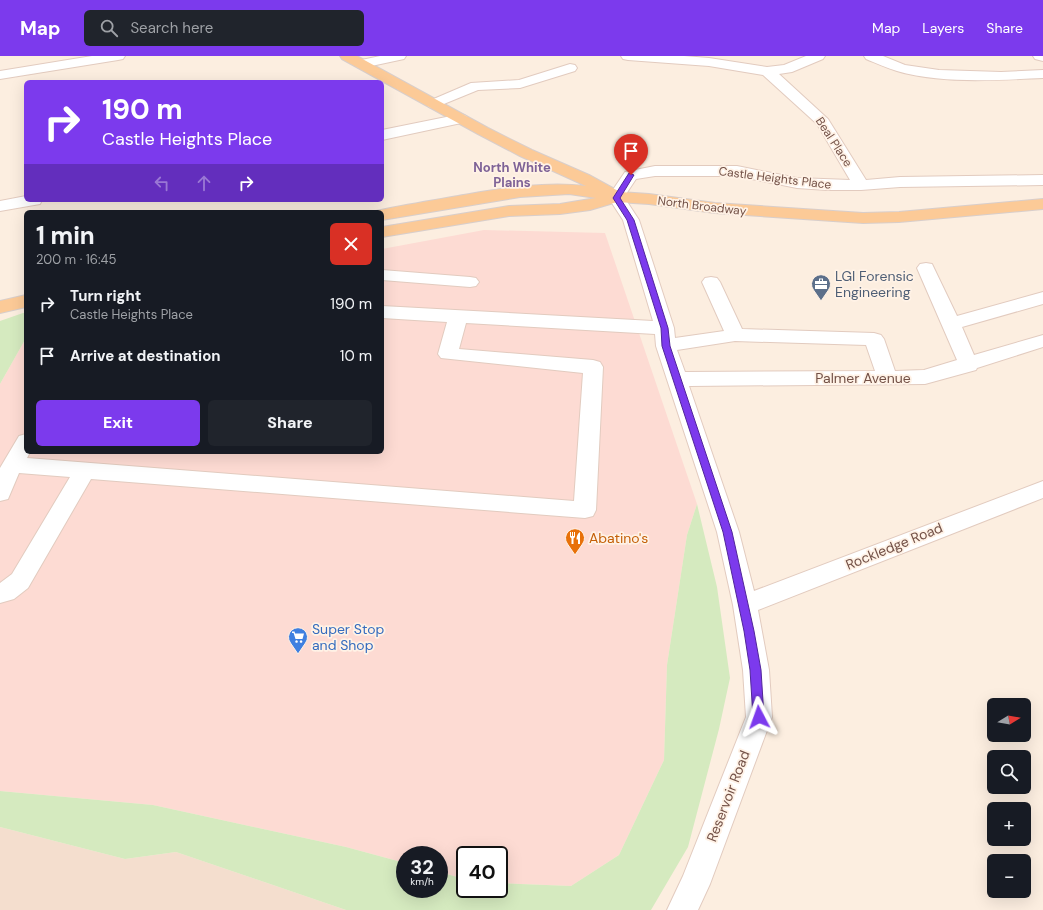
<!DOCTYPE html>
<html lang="en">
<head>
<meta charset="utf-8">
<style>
	:root { --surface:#171b24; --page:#20242c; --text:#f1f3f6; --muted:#9ea1a6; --accent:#7c3aed }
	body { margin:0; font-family:"DM Sans",sans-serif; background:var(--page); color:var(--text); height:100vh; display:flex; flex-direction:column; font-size:15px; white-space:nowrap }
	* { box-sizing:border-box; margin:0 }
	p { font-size:13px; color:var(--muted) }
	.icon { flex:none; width:22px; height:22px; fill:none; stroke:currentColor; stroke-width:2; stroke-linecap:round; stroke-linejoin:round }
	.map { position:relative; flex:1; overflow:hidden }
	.panel { position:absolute; left:24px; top:154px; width:360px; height:244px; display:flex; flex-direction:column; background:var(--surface); border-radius:6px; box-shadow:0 4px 16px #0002 }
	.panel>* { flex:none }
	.guide { position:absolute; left:24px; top:24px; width:360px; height:122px; border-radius:6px; box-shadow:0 4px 16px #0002; background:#7c3aed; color:#fff; overflow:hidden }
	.needle { width:26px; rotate:79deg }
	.buttons { position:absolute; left:987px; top:642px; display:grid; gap:8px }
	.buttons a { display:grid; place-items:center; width:44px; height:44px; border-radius:6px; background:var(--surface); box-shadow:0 4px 16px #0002; font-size:20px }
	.speed { position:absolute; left:396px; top:790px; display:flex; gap:8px; font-size:20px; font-weight:700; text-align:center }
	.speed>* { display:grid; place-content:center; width:52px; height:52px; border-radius:50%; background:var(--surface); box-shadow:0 4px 16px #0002; line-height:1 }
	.speed small { font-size:10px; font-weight:400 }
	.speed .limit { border:2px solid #111; border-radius:6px; background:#fff; color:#111 }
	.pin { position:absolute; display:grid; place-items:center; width:34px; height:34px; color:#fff; margin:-41px -17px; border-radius:50% 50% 50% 0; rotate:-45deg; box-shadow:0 0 4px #0007 }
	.pin .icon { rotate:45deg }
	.me { position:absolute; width:44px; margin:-22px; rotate:356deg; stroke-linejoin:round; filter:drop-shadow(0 0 3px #0008) }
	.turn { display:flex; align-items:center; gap:14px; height:84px; padding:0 12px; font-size:18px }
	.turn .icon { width:52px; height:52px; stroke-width:2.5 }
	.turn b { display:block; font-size:28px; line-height:34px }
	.lanes { display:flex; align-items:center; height:38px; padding:0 12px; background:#0003; justify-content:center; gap:20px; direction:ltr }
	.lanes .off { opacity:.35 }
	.round { display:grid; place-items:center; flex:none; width:42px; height:42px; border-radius:6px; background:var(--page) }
	.headline { display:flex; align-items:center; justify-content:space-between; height:68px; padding:0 12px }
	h1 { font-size:24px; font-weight:800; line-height:30px }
	.action { display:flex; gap:8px; margin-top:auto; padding:8px 12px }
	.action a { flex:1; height:46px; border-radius:6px; background:var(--accent); color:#fff; font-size:16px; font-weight:800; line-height:46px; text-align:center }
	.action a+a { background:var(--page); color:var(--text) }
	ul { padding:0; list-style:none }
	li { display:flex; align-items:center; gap:12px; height:52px; padding:0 12px }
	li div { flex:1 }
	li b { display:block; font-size:15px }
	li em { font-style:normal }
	header { display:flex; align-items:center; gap:24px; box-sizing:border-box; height:56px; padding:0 20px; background:var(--accent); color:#fff }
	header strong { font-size:19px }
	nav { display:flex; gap:22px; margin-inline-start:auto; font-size:14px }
	.search { width:280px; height:36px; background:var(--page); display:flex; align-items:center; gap:10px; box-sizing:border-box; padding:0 14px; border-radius:6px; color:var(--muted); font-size:15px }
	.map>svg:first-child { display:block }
	.residential { fill:#f4dece }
	.commercial { fill:#fddbd3 }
	.green { fill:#d5eabf }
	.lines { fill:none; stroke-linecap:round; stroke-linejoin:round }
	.minor-casing { stroke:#e2cbbf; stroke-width:2 }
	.major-casing { stroke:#d8cecb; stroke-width:2 }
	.minor { fill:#fff; fill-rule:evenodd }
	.major { fill:#fcca97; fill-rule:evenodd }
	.route { fill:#7c3aed; stroke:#51269a }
	.labels { text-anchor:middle; stroke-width:3.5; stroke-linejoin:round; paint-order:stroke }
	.far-street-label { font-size:12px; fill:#735147; stroke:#fff2e6 }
	.far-quarter-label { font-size:13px; font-weight:bold; fill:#7f6397; stroke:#fff2e6 }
	.service-label { font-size:14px; fill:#4e5e75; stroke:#fff2e6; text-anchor:start }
	.street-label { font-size:14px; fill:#735147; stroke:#fff2e6 }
	.food-label { font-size:14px; fill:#c56008; stroke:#fff2e6; text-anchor:start }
	.shop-label { font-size:14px; fill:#366cbe; stroke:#fff2e6; text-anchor:start }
</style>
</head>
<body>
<header>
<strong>Map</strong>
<div class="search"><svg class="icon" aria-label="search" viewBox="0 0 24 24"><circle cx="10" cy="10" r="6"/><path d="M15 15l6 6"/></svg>Search here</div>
<nav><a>Map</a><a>Layers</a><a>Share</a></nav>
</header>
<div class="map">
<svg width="1043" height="854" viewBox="0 0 1043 854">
	<rect width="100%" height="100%" fill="#fceee0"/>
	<!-- residential -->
	<path class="residential" d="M 0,771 L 125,803 L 176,796 L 346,854 L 0,854 Z"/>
	<!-- commercial -->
	<path class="commercial" d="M 484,174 L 605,177 L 697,448 L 687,479 L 667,609 L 664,704 L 619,799 L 571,830 L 499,827 L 499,799 L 465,799 L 465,823 L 439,816 L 439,799 L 405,799 L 405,807 L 346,791 L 153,749 L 0,735 L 0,328 L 26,282 L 26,396 L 382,396 L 382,193 Z"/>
	<!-- green -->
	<g class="green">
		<path d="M 23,257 L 26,257 L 26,282 L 0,328 L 0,265 Z"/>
		<path d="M 697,448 L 717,531 L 730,622 L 719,673 L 688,791 L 651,854 L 346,854 L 176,796 L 125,803 L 0,771 L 0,735 L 153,749 L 346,791 L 405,807 L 405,833 L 439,833 L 439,816 L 465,823 L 465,833 L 499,833 L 499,827 L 571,830 L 619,799 L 664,704 L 667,609 L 687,479 Z"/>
	</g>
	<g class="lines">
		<!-- minor casing -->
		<g class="minor-casing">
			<g id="minor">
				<path d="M 92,0 L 125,0 L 123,3 L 118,4 L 0,23 L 0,15 Z"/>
				<path d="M 380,0 L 406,0 L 404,3 L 362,12 L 357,11 L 355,8 L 357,5 Z"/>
				<path d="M 621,0 L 684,0 L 709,2 L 767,11 L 784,9 L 806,0 L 825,0 L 823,3 L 792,16 L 779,18 L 828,63 L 866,124 L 900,121 L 1043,119 L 1043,129 L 900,131 L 861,134 L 827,134 L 797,132 L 737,120 L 655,120 L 636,123 L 624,141 L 639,164 L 674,272 L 675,282 L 724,275 L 702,226 L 705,222 L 711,221 L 717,222 L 720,226 L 742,273 L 874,277 L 881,279 L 884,283 L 895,315 L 924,314 L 957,304 L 917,212 L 920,208 L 926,207 L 932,208 L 957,260 L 1043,236 L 1043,248 L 962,271 L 974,299 L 1043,279 L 1043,291 L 977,312 L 976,314 L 925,328 L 689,330 L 739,476 L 754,535 L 1043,425 L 1043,442 L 758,554 L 769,614 L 772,661 L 710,828 L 698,854 L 667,854 L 683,820 L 746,661 L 743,614 L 733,549 L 717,476 L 656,290 L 655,278 L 466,267 L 459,293 L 593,304 L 600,306 L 603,311 L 596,454 L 593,460 L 585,462 L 91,423 L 28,532 L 14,543 L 0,547 L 0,527 L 12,518 L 70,421 L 19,417 L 8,443 L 0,445 L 0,412 L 19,380 L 26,378 L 26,396 L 30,396 L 27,402 L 574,445 L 583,317 L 441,302 L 438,298 L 447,266 L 382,262 L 382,250 L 653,265 L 623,164 L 608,141 L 625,116 L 655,110 L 737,110 L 797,122 L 850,124 L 817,68 L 763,19 L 709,10 L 628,4 L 623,3 ZM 735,285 L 866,289 L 875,315 L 685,316 L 677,294 Z"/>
				<path d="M 864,0 L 883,0 L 905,9 L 939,14 L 1001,16 L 1043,14 L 1043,22 C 998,24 941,28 897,15 C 887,12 876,7 866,3 Z"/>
				<path d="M 1033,0 L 1043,0 L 1043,5 L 1035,3 Z"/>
				<path d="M 570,8 L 575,9 L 577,12 L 575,15 L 520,32 L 478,34 L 434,52 L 429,51 L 427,48 L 429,45 L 471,27 L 519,24 Z"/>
				<path d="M 461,58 L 466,60 L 469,63 L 466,66 L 382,84 L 382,74 Z"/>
				<path d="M 26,140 L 26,144 L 42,144 L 40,148 L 0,155 L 0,145 Z"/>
				<path d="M 382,214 L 470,221 L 476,222 L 479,226 L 476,230 L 470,231 L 382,224 Z"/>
			</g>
		</g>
		<!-- major casing -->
		<g class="major-casing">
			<g id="major">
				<path d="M 340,0 L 357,0 L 488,72 L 532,94 L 589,119 L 620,136 L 649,138 L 715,147 L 863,157 L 899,156 L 1043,143 L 1043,153 L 899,166 L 863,167 L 715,157 L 649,148 L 617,146 L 590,154 L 560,158 L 509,160 L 382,181 L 382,171 L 509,150 L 560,148 L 596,142 L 569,138 L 520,141 L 382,164 L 382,156 L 376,155 C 403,149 430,145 458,140 C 500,133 542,125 586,130 L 520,100 L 478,78 L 342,3 Z"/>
				<path d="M 26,239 L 26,251 L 0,257 L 0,245 Z"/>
			</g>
		</g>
		<!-- minor -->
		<use href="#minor" class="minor"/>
		<!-- major -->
		<use href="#major" class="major"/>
	</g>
	<!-- route -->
	<path class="route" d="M 629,117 L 634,119 L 620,142 L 634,164 L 668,272 L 670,290 L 732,476 L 754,575 L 761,614 L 764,661 L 763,664 L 759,666 L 755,664 L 753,661 L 750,614 L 744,575 L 723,476 L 662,290 L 661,272 L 627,164 L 613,142 Z"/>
	<!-- icons -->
	<defs>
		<g id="office-pin" transform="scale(1)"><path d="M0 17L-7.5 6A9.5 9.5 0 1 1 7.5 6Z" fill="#5c6f8a" stroke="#fff2e6"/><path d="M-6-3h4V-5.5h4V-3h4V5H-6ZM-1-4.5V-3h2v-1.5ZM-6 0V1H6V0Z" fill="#fff"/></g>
		<g id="restaurant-pin" transform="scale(1)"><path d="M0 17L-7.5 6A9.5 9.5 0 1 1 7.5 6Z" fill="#e8710a" stroke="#fff2e6"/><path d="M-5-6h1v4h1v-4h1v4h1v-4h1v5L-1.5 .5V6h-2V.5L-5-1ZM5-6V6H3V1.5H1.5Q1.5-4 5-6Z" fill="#fff"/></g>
		<g id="supermarket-pin" transform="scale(1)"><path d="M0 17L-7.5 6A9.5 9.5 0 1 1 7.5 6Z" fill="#3f7fe0" stroke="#fff2e6"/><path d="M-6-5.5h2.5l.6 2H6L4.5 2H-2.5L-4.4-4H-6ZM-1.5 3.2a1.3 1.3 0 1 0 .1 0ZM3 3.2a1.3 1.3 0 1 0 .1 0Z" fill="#fff"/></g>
	</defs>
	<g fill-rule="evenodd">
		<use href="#office-pin" x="821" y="228"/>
		<use href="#restaurant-pin" x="575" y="482"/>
		<use href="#supermarket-pin" x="298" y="581"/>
	</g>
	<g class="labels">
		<!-- far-street labels -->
		<g class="far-street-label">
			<text transform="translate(834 86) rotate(57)" y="4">Beal Place</text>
			<text transform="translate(775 122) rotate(7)" y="4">Castle Heights Place</text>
			<text transform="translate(702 150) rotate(7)" y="4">North Broadway</text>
		</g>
		<!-- far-quarter labels -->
		<g class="far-quarter-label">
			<text x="512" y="116">North White<tspan x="512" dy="15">Plains</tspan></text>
		</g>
		<!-- service labels -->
		<g class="service-label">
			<text x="835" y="225">LGI Forensic<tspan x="835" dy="16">Engineering</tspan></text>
		</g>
		<!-- street labels -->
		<g class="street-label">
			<text x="863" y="327">Palmer Avenue</text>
			<text transform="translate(894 490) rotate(-22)" y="5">Rockledge Road</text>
			<text transform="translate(728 740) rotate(-69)" y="5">Reservoir Road</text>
		</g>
		<!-- food labels -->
		<g class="food-label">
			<text x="589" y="487">Abatino's</text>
		</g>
		<!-- shop labels -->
		<g class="shop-label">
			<text x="312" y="578">Super Stop<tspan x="312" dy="16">and Shop</tspan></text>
		</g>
	</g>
</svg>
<div class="buttons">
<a><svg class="needle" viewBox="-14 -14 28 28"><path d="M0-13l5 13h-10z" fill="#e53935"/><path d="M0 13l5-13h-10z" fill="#9ea1a6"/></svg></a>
<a><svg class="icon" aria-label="search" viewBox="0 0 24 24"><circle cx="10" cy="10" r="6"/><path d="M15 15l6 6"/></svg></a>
<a>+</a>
<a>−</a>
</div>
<div class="speed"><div>32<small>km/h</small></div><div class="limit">40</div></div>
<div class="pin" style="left:631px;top:119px;background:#d93025"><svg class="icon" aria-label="arrive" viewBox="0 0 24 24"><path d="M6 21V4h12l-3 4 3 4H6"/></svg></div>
<svg class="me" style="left:759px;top:661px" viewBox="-20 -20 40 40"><path d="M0-17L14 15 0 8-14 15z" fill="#7c3aed" stroke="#fff" stroke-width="4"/></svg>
<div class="guide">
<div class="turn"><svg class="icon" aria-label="right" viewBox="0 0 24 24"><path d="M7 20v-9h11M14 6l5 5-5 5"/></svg><div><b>190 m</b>Castle Heights Place</div></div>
<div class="lanes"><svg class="icon off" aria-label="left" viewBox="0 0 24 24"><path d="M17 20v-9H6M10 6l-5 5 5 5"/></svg><svg class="icon off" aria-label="ahead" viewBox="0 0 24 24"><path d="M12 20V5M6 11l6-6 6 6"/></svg><svg class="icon" aria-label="right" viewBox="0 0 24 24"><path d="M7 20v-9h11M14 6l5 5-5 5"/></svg></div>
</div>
<section class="panel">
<div class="headline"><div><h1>1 min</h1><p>200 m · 16:45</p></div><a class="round" style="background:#d93025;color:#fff"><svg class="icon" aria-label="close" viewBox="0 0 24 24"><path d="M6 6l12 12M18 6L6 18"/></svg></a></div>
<ul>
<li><svg class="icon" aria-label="right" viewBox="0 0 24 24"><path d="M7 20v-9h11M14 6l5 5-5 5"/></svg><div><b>Turn right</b><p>Castle Heights Place</p></div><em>190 m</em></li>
<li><svg class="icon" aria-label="arrive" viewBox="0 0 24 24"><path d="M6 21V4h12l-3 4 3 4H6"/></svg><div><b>Arrive at destination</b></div><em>10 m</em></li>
</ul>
<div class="action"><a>Exit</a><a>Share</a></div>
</section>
</div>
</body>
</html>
